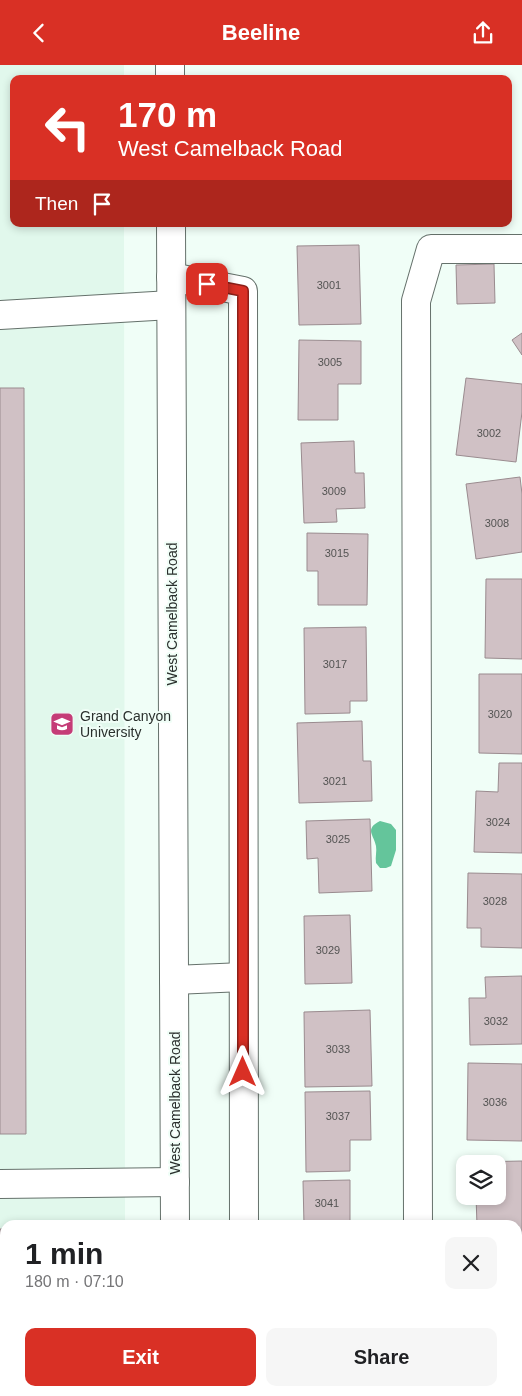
<!DOCTYPE html>
<html lang="en">
<head>
<meta charset="utf-8">
<style>
	:root { --surface:#fff; --page:#f6f6f6; --text:#202124; --muted:#757577; --accent:#d93025 }
	body { margin:0; font-family:Arial,sans-serif; background:var(--page); color:var(--text); height:100vh; display:flex; flex-direction:column; font-size:19px; white-space:nowrap }
	* { box-sizing:border-box; margin:0 }
	p { font-size:16px; color:var(--muted) }
	.icon { flex:none; width:28px; height:28px; fill:none; stroke:currentColor; stroke-width:2; stroke-linecap:round; stroke-linejoin:round }
	.map { position:relative; flex:1; overflow:hidden }
	.drawer { position:absolute; left:0px; top:1155px; width:522px; height:176px; display:flex; flex-direction:column; background:var(--surface); border-radius:15px 15px 0 0; box-shadow:0 2px 8px #0003 }
	.drawer>* { flex:none }
	.guide { position:absolute; left:10px; top:10px; width:502px; height:152px; border-radius:10px; box-shadow:0 2px 8px #0003; background:#d93025; color:#fff; overflow:hidden }
	.buttons { position:absolute; left:456px; top:1090px; display:grid; gap:10px }
	.buttons a { display:grid; place-items:center; width:50px; height:50px; border-radius:10px; background:var(--surface); box-shadow:0 2px 8px #0003; font-size:25px }
	.pin { position:absolute; display:grid; place-items:center; width:42px; height:42px; color:#fff; margin:-21px; border-radius:10px; box-shadow:0 2px 8px #0006 }
	.me { position:absolute; width:55px; margin:-28px; rotate:0deg; stroke-linejoin:round; filter:drop-shadow(0 0 4px #0008) }
	.turn { display:flex; align-items:center; gap:18px; height:105px; padding:0 25px; font-size:22px }
	.turn .icon { width:65px; height:65px; stroke-width:2.5 }
	.turn b { display:block; font-size:35px; line-height:42px }
	.then { display:flex; align-items:center; height:48px; padding:0 25px; background:#0003; gap:10px; font-size:19px }
	.round { display:grid; place-items:center; flex:none; width:52px; height:52px; border-radius:10px; background:var(--page) }
	.summary { display:flex; align-items:center; justify-content:space-between; height:85px; padding:0 25px }
	h1 { font-size:30px; font-weight:700; line-height:38px }
	.primary-button { display:flex; gap:10px; margin-top:auto; padding:10px 25px }
	.primary-button a { flex:1; height:58px; border-radius:10px; background:var(--accent); color:#fff; font-size:20px; font-weight:700; line-height:58px; text-align:center }
	.primary-button a+a { background:var(--page); color:var(--text) }
	header { display:flex; justify-content:space-between; align-items:center; height:65px; padding:0 25px; background:var(--accent); color:#fff; font-size:22px; font-weight:700 }
	.map>svg:first-child { display:block }
	.built { fill:#e1f8ec }
	.water { fill:#64c59b }
	.building { fill:#d0c1c5; stroke:#9a8b8f }
	.lines { fill:none; stroke-linecap:round; stroke-linejoin:round }
	.minor-casing { stroke:#65716b; stroke-width:30 }
	.major-casing { stroke:#65716b; stroke-width:30 }
	.minor { stroke:#fff; stroke-width:28 }
	.major { stroke:#fff; stroke-width:28 }
	.route-casing { stroke:#8d1f18; stroke-width:12 }
	.route { stroke:#d93025; stroke-width:9 }
	.labels { text-anchor:middle; stroke-width:4; stroke-linejoin:round; paint-order:stroke }
	.number-label { font-size:11px; fill:#545453 }
	.street-label { font-size:14px; fill:#2a302d; stroke:#f0fef7 }
	.poi-label { font-size:14px; fill:#2a302d; stroke:#f0fef7; text-anchor:start }
</style>
</head>
<body>
<header><svg class="icon" aria-label="back" viewBox="0 0 24 24"><path d="M15 5l-7 7 7 7"/></svg>Beeline<svg class="icon" aria-label="share" viewBox="0 0 24 24"><path d="M12 15V3M7 8l5-5 5 5M5 13v7h14v-7"/></svg></header>
<div class="map">
<svg width="522" height="1331" viewBox="0 0 522 1331">
	<rect width="100%" height="100%" fill="#f0fef7"/>
	<!-- built -->
	<path class="built" d="M 0,0 L 124,0 L 124,14 L 14,14 L 14,159 L 124,159 L 125,1160 L 5,1160 L 5,1326 L 125,1326 L 125,1331 L 0,1331 Z"/>
	<!-- water -->
	<path class="water" d="M 380,756 L 391,759 L 396,765 L 396,785 L 391,801 L 386,803 L 380,803 L 376,798 C 375,792 377,786 376,781 C 374,770 364,764 380,756 Z"/>
	<!-- building -->
	<g class="building">
		<path d="M 359,180 L 361,259 L 299,260 L 297,181 Z"/>
		<path d="M 494,199 L 495,238 L 457,239 L 456,200 Z"/>
		<path d="M 522,268 L 522,290 L 512,275 Z"/>
		<path d="M 299,275 L 361,276 L 361,319 L 338,319 L 338,355 L 298,355 Z"/>
		<path d="M 466,313 L 522,319 L 522,347 L 516,397 L 456,390 Z"/>
		<path d="M 0,323 L 24,323 L 26,1069 L 0,1069 Z"/>
		<path d="M 354,376 L 355,408 L 364,408 L 365,443 L 336,444 L 337,457 L 304,458 L 301,378 Z"/>
		<path d="M 520,412 L 522,429 L 522,487 L 476,494 L 466,419 Z"/>
		<path d="M 307,468 L 368,469 L 367,540 L 318,540 L 318,506 L 307,506 Z"/>
		<path d="M 486,514 L 522,514 L 522,594 L 485,593 Z"/>
		<path d="M 366,562 L 367,636 L 350,636 L 350,648 L 305,649 L 304,563 Z"/>
		<path d="M 479,609 L 522,609 L 522,689 L 479,688 Z"/>
		<path d="M 362,656 L 363,696 L 371,696 L 372,736 L 299,738 L 297,658 Z"/>
		<path d="M 499,698 L 522,698 L 522,788 L 474,787 L 476,726 L 498,727 Z"/>
		<path d="M 370,754 L 372,826 L 319,828 L 318,793 L 307,794 L 306,756 Z"/>
		<path d="M 468,808 L 522,809 L 522,883 L 481,882 L 481,863 L 467,863 Z"/>
		<path d="M 350,850 L 352,918 L 305,919 L 304,851 Z"/>
		<path d="M 522,911 L 522,979 L 470,980 L 469,933 L 486,933 L 485,912 Z"/>
		<path d="M 370,945 L 372,1021 L 305,1022 L 304,947 Z"/>
		<path d="M 468,998 L 522,999 L 522,1076 L 467,1075 Z"/>
		<path d="M 370,1026 L 371,1075 L 350,1075 L 350,1106 L 306,1107 L 305,1027 Z"/>
		<path d="M 522,1096 L 522,1175 L 518,1175 L 518,1160 L 477,1160 L 476,1131 L 498,1131 L 498,1099 L 475,1099 L 475,1097 Z"/>
		<path d="M 350,1115 L 350,1160 L 304,1160 L 303,1116 Z"/>
		<path d="M 0,1164 L 5,1164 L 5,1326 L 7,1326 L 7,1331 L 0,1331 Z"/>
		<rect x="518" y="1192" width="4" height="67"/>
		<path d="M 522,1275 L 522,1331 L 456,1331 L 456,1326 L 518,1326 L 518,1276 Z"/>
		<rect x="304" y="1326" width="68" height="5"/>
	</g>
	<g class="lines">
		<!-- minor casing -->
		<g class="minor-casing">
			<g id="minor">
				<path d="M 171,212 L 243,226 L 244,1160"/>
				<path d="M 0,250 L 171,240"/>
				<path d="M 174,915 L 243,912"/>
				<path d="M 0,1119 L 175,1117"/>
				<path d="M 418,1160 L 416,236 L 431,184 L 522,184"/>
				<path d="M 245,1326 L 245,1331"/>
				<path d="M 419,1326 L 419,1331"/>
			</g>
		</g>
		<!-- major casing -->
		<g class="major-casing">
			<g id="major">
				<path d="M 170,0 L 170,14"/>
				<path d="M 171,159 L 175,1160"/>
				<path d="M 176,1326 L 176,1331"/>
			</g>
		</g>
		<!-- minor -->
		<use href="#minor" class="minor"/>
		<!-- major -->
		<use href="#major" class="major"/>
	</g>
	<g class="lines">
		<!-- route casing -->
		<g class="route-casing">
			<path id="route" d="M 207,219 L 243,226 L 243,1007"/>
		</g>
		<!-- route -->
		<use href="#route" class="route"/>
	</g>
	<!-- icons -->
	<defs>
		<g id="university-square" transform="scale(1.25)"><rect x="-9" y="-9" width="18" height="18" rx="4" fill="#c53c77" stroke="#f0fef7"/><path d="M0-5L7-2L0 1L-7-2ZM-4 1L0 2.5L4 1V4Q0 6-4 4Z" fill="#fff"/></g>
	</defs>
	<g fill-rule="evenodd">
		<use href="#university-square" x="62" y="659"/>
	</g>
	<g class="labels">
		<!-- number labels -->
		<g class="number-label">
			<text x="329" y="224">3001</text>
			<text x="330" y="301">3005</text>
			<text x="489" y="372">3002</text>
			<text x="334" y="430">3009</text>
			<text x="497" y="462">3008</text>
			<text x="337" y="492">3015</text>
			<text x="335" y="603">3017</text>
			<text x="500" y="653">3020</text>
			<text x="335" y="720">3021</text>
			<text x="498" y="761">3024</text>
			<text x="338" y="778">3025</text>
			<text x="495" y="840">3028</text>
			<text x="328" y="889">3029</text>
			<text x="496" y="960">3032</text>
			<text x="338" y="988">3033</text>
			<text x="495" y="1041">3036</text>
			<text x="338" y="1055">3037</text>
			<text x="327" y="1142">3041</text>
		</g>
		<!-- street labels -->
		<g class="street-label">
			<text transform="translate(172 549) rotate(-90)" y="5">West Camelback Road</text>
			<text transform="translate(175 1038) rotate(-90)" y="5">West Camelback Road</text>
		</g>
		<!-- poi labels -->
		<g class="poi-label">
			<text x="80" y="656">Grand Canyon<tspan x="80" dy="16">University</tspan></text>
		</g>
	</g>
</svg>
<div class="buttons">
<a><svg class="icon" aria-label="layers" viewBox="0 0 24 24"><path d="M12 4l9 5-9 5-9-5zM3 14l9 5 9-5"/></svg></a>
</div>
<div class="pin" style="left:207px;top:219px;background:#d93025"><svg class="icon" aria-label="arrive" viewBox="0 0 24 24"><path d="M6 21V4h12l-3 4 3 4H6"/></svg></div>
<svg class="me" style="left:243px;top:1007px" viewBox="-20 -20 40 40"><path d="M0-17L14 15 0 8-14 15z" fill="#d93025" stroke="#fff" stroke-width="4"/></svg>
<div class="guide">
<div class="turn"><svg class="icon" aria-label="left" viewBox="0 0 24 24"><path d="M17 20v-9H6M10 6l-5 5 5 5"/></svg><div><b>170 m</b>West Camelback Road</div></div>
<div class="then">Then<svg class="icon" aria-label="arrive" viewBox="0 0 24 24"><path d="M6 21V4h12l-3 4 3 4H6"/></svg></div>
</div>
<section class="drawer">
<div class="summary"><div><h1>1 min</h1><p>180 m · 07:10</p></div><a class="round"><svg class="icon" aria-label="close" viewBox="0 0 24 24"><path d="M6 6l12 12M18 6L6 18"/></svg></a></div>
<div class="primary-button"><a>Exit</a><a>Share</a></div>
</section>
</div>
</body>
</html>
